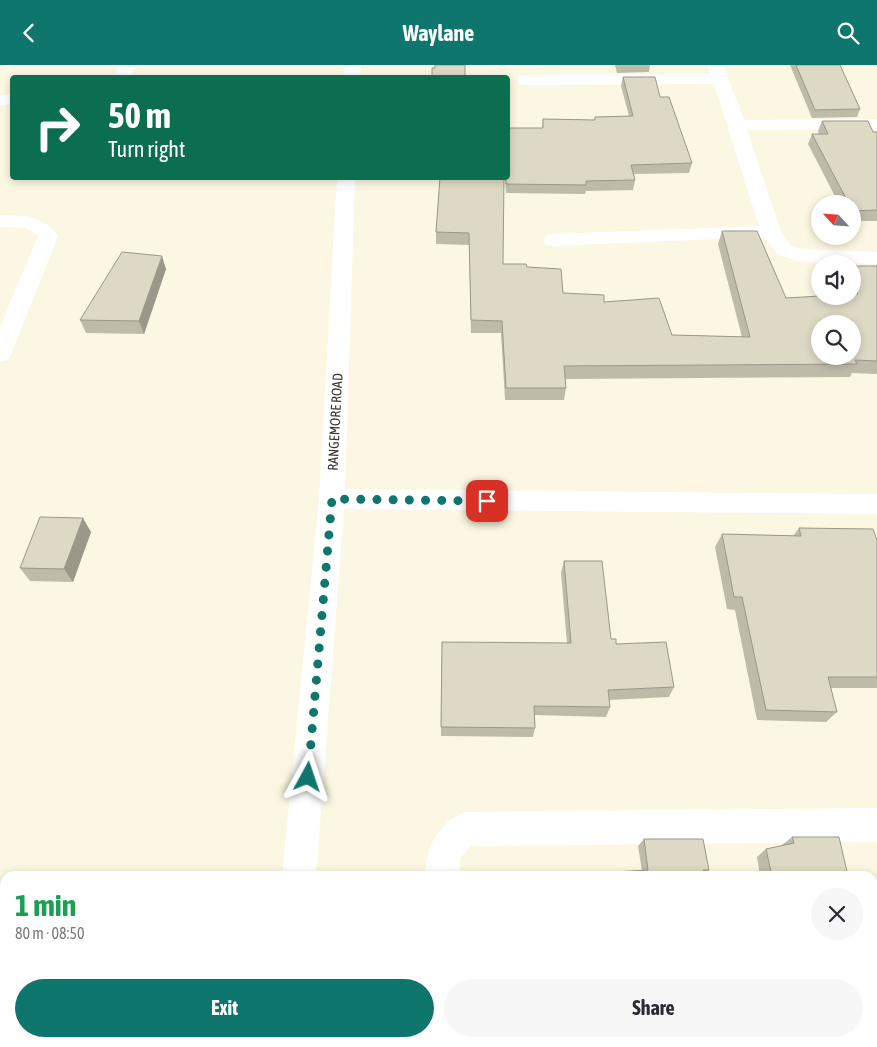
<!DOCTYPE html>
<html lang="en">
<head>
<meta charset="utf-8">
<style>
	:root { --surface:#fff; --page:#f7f7f7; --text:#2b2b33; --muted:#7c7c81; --accent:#0f766e }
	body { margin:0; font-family:"Asap Condensed",sans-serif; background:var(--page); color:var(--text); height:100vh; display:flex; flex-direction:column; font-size:19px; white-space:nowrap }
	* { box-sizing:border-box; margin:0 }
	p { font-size:16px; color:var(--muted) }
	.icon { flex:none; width:28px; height:28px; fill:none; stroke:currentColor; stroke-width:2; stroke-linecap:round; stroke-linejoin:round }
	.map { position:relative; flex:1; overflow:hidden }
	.details { position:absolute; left:0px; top:806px; width:878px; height:176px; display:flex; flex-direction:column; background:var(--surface); border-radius:15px 15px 0 0; box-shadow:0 2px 8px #0003 }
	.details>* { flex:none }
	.banner { position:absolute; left:10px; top:10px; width:500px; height:105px; border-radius:5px; box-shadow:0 2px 8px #0003; background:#0b6e4f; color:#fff; overflow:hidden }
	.needle { width:32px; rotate:296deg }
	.tools { position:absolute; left:811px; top:130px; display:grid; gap:10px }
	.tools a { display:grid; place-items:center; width:50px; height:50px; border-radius:50%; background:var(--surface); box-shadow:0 2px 8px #0003; font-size:25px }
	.pin { position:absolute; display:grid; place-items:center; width:42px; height:42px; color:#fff; margin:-21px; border-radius:10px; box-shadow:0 2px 8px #0006 }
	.me { position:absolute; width:55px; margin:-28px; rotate:5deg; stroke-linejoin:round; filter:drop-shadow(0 0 4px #0008) }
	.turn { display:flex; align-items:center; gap:18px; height:105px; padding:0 15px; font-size:22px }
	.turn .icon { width:65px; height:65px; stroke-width:2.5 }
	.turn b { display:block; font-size:35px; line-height:42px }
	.round { display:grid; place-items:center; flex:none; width:52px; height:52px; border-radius:26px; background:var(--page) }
	.head { display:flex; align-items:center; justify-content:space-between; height:85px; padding:0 15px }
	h1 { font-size:30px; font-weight:700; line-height:38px; color:#1e9e55 }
	.primary-button { display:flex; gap:10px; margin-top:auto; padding:10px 15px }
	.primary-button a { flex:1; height:58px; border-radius:30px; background:var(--accent); color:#fff; font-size:20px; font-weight:700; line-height:58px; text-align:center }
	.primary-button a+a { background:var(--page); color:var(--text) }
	header { display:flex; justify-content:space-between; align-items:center; height:65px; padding:0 15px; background:var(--accent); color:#fff; font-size:22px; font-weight:700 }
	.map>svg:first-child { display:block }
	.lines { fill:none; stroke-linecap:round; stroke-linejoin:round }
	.street { fill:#fff; fill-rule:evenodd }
	.secondary { fill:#fff; fill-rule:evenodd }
	.wall { fill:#bebba9 }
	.shaded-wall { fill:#9b988a }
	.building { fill:#ddd9c5; stroke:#9b988a; fill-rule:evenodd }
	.route { stroke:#0f766e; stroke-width:9; stroke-dasharray:0 16.2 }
	.labels { text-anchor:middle; stroke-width:4.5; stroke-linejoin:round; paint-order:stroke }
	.street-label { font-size:14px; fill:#35332b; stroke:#fff }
</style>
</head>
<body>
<header><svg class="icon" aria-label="back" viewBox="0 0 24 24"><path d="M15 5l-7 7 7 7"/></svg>Waylane<svg class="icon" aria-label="search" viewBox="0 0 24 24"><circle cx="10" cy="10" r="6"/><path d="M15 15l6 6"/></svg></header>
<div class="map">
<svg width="877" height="982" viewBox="0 0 877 982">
	<rect width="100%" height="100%" fill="#fbf7e2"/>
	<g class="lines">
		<!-- street -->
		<g class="street">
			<path d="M 119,0 L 135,0 L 131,12 L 115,12 Z"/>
			<path d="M 707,0 L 723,0 L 744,55 L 877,54 L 877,64 L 747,65 L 781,166 L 791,181 L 800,184 L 877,187 L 877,199 L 797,196 L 777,189 L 764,172 L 553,181 L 546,179 L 543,175 L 546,171 L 553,169 L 759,161 L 714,19 L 525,20 L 519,19 L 517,15 L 519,11 L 525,10 L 710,9 Z"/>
			<path d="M 12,29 L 12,39 L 0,41 L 0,31 Z"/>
			<path d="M 0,150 C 23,150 44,151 58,171 L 11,289 L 8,295 L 0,297 L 0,262 L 38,171 L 26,163 L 0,162 Z"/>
			<path d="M 877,743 L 877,777 L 471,781 L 461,792 L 459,811 L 425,811 C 426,782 438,758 465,747 Z"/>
			<rect x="423" y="978" width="38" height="4"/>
		</g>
		<!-- secondary -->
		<g class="secondary">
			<path d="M 345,0 L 361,0 L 359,12 L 343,12 Z"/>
			<path d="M 337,112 L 355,112 L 345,424 L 877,429 L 877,449 L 344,444 L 316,811 L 282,811 L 319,434 Z"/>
			<path d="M 266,978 L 304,978 L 303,982 L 265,982 Z"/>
		</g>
	</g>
	<!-- wall -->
	<g class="wall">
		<path d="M 615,0 L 650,0 L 649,7 L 617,8 Z"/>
		<path d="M 790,0 L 840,0 L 860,44 L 857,52 L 812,53 Z"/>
		<path d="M 623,12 L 660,32 L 692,98 L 689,108 L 634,109 L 635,115 L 633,125 L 586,126 L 585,129 L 506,128 L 505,112 L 508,112 L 542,63 L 543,54 L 594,55 L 595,52 L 629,51 L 621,21 Z"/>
		<path d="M 822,56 L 873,67 L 877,67 L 877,156 L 852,156 L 852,139 L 839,139 L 808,79 L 812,69 L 819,69 L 818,66 Z"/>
		<path d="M 440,112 L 503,199 L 527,202 L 563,228 L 604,237 L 672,270 L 742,272 L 718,179 L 722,166 L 786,233 L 852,231 L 852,201 L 877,201 L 877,309 L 852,308 L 850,312 L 565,314 L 566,323 L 564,335 L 505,335 L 501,268 L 471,268 L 469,180 L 436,179 L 436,167 Z"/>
		<path d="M 166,204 L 144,269 L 86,268 L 80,255 Z"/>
		<path d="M 799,463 L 877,475 L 877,623 L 831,623 L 837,647 L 826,657 L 757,655 L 735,545 L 727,544 L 715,482 L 722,469 L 793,471 Z"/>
		<path d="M 91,467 L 73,517 L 30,516 L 20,503 Z"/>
		<path d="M 564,496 L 611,574 L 674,622 L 669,632 L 609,635 L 610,642 L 606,652 L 535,650 L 535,663 L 533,672 L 441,671 L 442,577 L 567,578 L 561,508 Z"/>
		<path d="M 792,772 L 848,811 L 760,811 L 757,792 L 766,784 L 782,781 L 782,780 Z"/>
		<path d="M 644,774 L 709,805 L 704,810 L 705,811 L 559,811 L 560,810 L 642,806 L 638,781 Z"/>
		<path d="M 695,978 L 766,978 L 767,982 L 695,982 Z"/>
		<path d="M 848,978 L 872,978 L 877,982 L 849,982 Z"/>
	</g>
	<!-- shaded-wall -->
	<g class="shaded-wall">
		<path d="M 162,191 L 166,204 L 144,269 L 139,256 Z"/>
		<path d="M 83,453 L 91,467 L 73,517 L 64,504 Z"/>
	</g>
	<!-- building -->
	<g class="building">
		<path d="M 435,0 L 465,0 L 465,12 L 432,12 L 432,3 L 435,3 Z"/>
		<path d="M 796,0 L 840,0 L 860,44 L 815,45 Z"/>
		<path d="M 623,12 L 655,12 L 660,32 L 669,32 L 692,98 L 631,100 L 635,115 L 586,116 L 586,120 L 506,119 L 506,112 L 508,112 L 508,63 L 543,63 L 543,54 L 595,55 L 595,52 L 633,51 Z"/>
		<path d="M 822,56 L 868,56 L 873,67 L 877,67 L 877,145 L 853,146 L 852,139 L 849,139 L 812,69 L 828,69 Z"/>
		<path d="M 440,112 L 504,112 L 503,199 L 526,199 L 527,202 L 561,204 L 563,228 L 604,230 L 604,237 L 659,233 L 672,270 L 750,272 L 722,166 L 757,166 L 786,233 L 820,231 L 852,231 L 852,229 L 858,229 L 852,218 L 852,201 L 877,201 L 877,296 L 855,295 L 857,299 L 564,301 L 566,323 L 506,323 L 502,256 L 471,255 L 469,168 L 436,167 ZM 820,259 L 852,259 L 852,291 L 820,291 Z"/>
		<path d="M 122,187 L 162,191 L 139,256 L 80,255 Z"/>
		<path d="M 40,452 L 83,453 L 64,504 L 20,503 Z"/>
		<path d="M 799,463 L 873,464 L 877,475 L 877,612 L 828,612 L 837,647 L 766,645 L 742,532 L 734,532 L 722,469 L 801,471 Z"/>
		<path d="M 564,496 L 602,496 L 611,574 L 616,574 L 616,579 L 666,577 L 674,622 L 608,625 L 610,642 L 534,641 L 535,663 L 441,662 L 442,577 L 571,578 Z"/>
		<path d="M 792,772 L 839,772 L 848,811 L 772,811 L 766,784 L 794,778 Z"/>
		<path d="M 644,774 L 703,774 L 709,805 L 703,805 L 705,811 L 560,811 L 560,810 L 648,805 Z"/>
		<path d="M 872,942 L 877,942 L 877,982 L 856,982 L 855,978 L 872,978 Z"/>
		<path d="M 704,978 L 766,978 L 767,982 L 705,982 Z"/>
	</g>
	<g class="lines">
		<!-- route -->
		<path class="route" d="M 308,712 L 332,434 L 487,436"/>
	</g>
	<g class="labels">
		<!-- street labels -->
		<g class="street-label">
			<text transform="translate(335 357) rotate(-87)" y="5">RANGEMORE ROAD</text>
		</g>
	</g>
</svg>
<div class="tools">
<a><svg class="needle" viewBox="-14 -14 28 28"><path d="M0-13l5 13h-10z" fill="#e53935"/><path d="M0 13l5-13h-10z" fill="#7c7c81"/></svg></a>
<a><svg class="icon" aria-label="sound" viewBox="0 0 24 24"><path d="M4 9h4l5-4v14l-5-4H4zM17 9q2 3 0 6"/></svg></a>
<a><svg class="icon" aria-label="search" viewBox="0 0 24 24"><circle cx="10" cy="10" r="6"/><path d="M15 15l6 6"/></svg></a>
</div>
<div class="pin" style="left:487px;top:436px;background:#d93025"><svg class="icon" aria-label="arrive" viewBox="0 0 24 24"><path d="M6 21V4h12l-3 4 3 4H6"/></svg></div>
<svg class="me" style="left:308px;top:712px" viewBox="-20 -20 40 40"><path d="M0-17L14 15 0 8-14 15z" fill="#0f766e" stroke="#fff" stroke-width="4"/></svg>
<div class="banner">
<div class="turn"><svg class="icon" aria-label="right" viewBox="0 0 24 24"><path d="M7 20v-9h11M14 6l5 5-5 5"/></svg><div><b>50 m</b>Turn right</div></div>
</div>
<section class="details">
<div class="head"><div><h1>1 min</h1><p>80 m · 08:50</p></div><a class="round"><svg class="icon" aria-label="close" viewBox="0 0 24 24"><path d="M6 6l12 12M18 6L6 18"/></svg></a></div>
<div class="primary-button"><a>Exit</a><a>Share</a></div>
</section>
</div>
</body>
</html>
